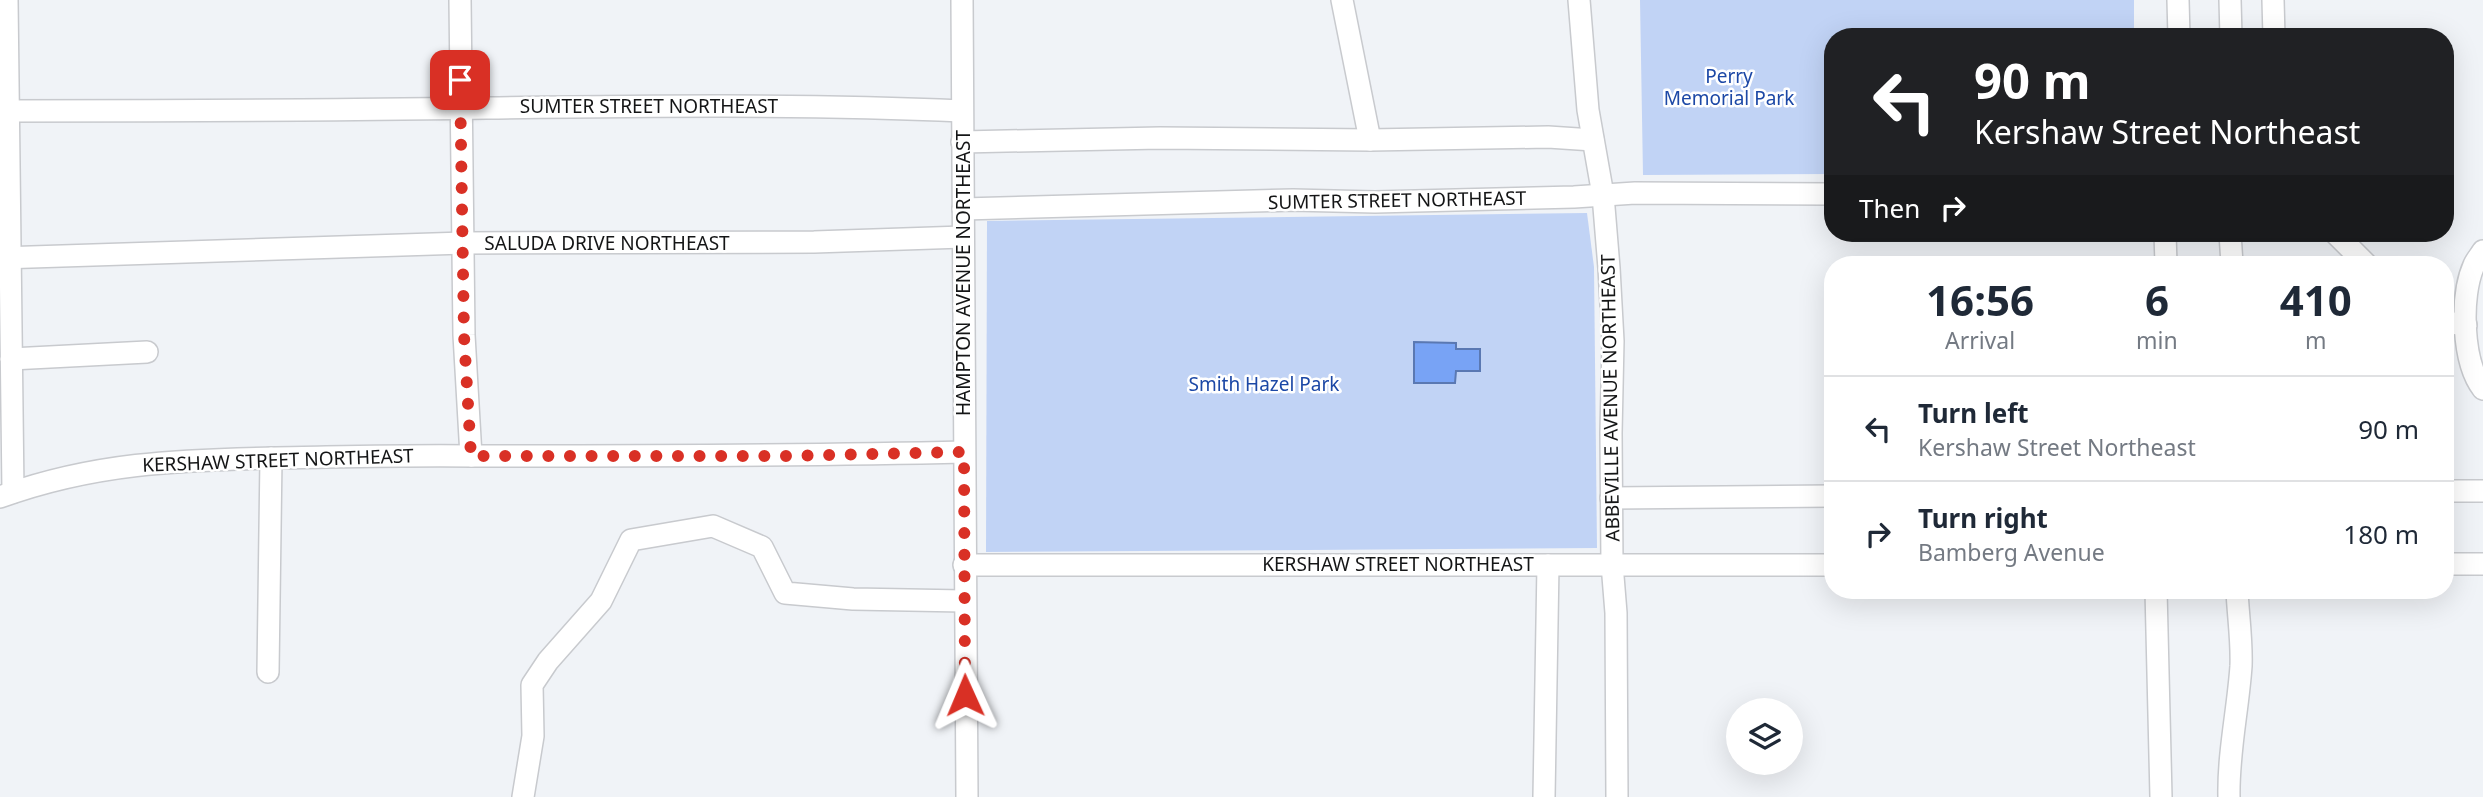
<!DOCTYPE html>
<html lang="en">
<head>
<meta charset="utf-8">
<style>
	:root { --surface:#fff; --page:#f2f2f3; --text:#1f2937; --muted:#747a83; --line:#e0e1e3 }
	body { margin:0; font-family:"Noto Sans",sans-serif; background:var(--page); color:var(--text); height:100vh; display:flex; flex-direction:column; font-size:26px; white-space:nowrap }
	* { box-sizing:border-box; margin:0 }
	p { font-size:23px; color:var(--muted) }
	.icon { flex:none; width:38px; height:38px; fill:none; stroke:currentColor; stroke-width:2; stroke-linecap:round; stroke-linejoin:round }
	.map { position:relative; flex:1; overflow:hidden }
	.panel { position:absolute; left:1824px; top:256px; width:630px; height:343px; display:flex; flex-direction:column; background:var(--surface); border-radius:28px; box-shadow:0 7px 28px #0002 }
	.panel>* { flex:none }
	.top-card { position:absolute; left:1824px; top:28px; width:630px; height:214px; border-radius:28px; box-shadow:0 7px 28px #0002; background:#202124; color:#fff; overflow:hidden }
	.controls { position:absolute; left:1726px; top:698px; display:grid; gap:14px }
	.controls a { display:grid; place-items:center; width:77px; height:77px; border-radius:50%; background:var(--surface); box-shadow:0 7px 28px #0002; font-size:35px }
	.pin { position:absolute; display:grid; place-items:center; width:60px; height:60px; color:#fff; margin:-30px; border-radius:14px; box-shadow:0 4px 10px #0006 }
	.me { position:absolute; width:77px; margin:-38px; rotate:359deg; stroke-linejoin:round; filter:drop-shadow(0 0 5px #0008) }
	.turn { display:flex; align-items:center; gap:24px; height:147px; padding:0 35px; font-size:32px }
	.turn .icon { width:91px; height:91px; stroke-width:2.5 }
	.turn b { display:block; font-size:49px; line-height:60px }
	.then { display:flex; align-items:center; height:66px; padding:0 35px; background:#0003; gap:14px; font-size:26px }
	.eta { display:flex; justify-content:space-evenly; align-items:center; height:119px; text-align:center }
	.eta b { font-size:42px; font-weight:700; line-height:49px }
	ul { padding:0; list-style:none }
	li { display:flex; align-items:center; gap:21px; height:105px; padding:0 35px; border-top:2px solid var(--line) }
	li div { flex:1 }
	li b { display:block; font-size:26px }
	li em { font-style:normal }
	.map>svg:first-child { display:block }
	.green { fill:#c1d3f5 }
	.water { fill:#78a3f5; stroke:#5a78b2; stroke-width:2 }
	.lines { fill:none; stroke-linecap:round; stroke-linejoin:round }
	.minor-casing { stroke:#c8cace; stroke-width:24 }
	.minor { stroke:#fff; stroke-width:21 }
	.route { stroke:#d93025; stroke-width:12; stroke-dasharray:0 21.6 }
	.labels { text-anchor:middle; stroke-width:5; stroke-linejoin:round; paint-order:stroke }
	.park-label { font-size:19px; fill:#1c48a6; stroke:#fff }
	.street-label { font-size:19px; fill:#141516; stroke:#fff }
</style>
</head>
<body>
<div class="map">
<svg width="2483" height="797" viewBox="0 0 2483 797">
	<rect width="100%" height="100%" fill="#f0f3f7"/>
	<!-- green -->
	<g class="green">
		<path d="M 1640,0 L 2134,0 L 2134,37 L 1832,37 L 1832,174 L 1643,175 Z"/>
		<path d="M 1587,213 L 1594,267 L 1597,548 L 986,552 L 987,221 Z"/>
	</g>
	<!-- water -->
	<path class="water" d="M 1414,342 L 1456,343 L 1456,349 L 1480,349 L 1480,371 L 1456,371 L 1455,383 L 1414,383 Z"/>
	<g class="lines">
		<!-- minor casing -->
		<g class="minor-casing">
			<g id="minor">
				<path d="M 7,0 L 13,492"/>
				<path d="M 460,0 L 464,335 L 471,456"/>
				<path d="M 962,0 L 967,797"/>
				<path d="M 1342,0 L 1370,140"/>
				<path d="M 1579,0 L 1588,110 L 1603,195 L 1609,268 L 1613,341 L 1611,433 L 1612,564 L 1616,613 L 1617,797"/>
				<path d="M 2178,0 L 2179,37"/>
				<path d="M 2230,0 L 2231,37"/>
				<path d="M 2273,0 L 2274,37"/>
				<path d="M 0,111 C 100,111 201,111 301,110 C 522,109 742,101 962,111"/>
				<path d="M 962,142 L 1160,138 L 1370,140 L 1548,137 L 1593,140"/>
				<path d="M 963,209 L 1293,200 L 1375,202 L 1574,197 L 1635,193 L 1832,194"/>
				<path d="M 2165,233 L 2166,264"/>
				<path d="M 2230,233 L 2232,264"/>
				<path d="M 2335,233 L 2366,264"/>
				<path d="M 2483,251 C 2480,256 2476,260 2474,265 C 2460,296 2462,362 2483,389"/>
				<path d="M 0,258 L 464,243 L 814,242 L 963,237"/>
				<path d="M 2445,322 L 2466,325"/>
				<path d="M 11,359 L 147,352"/>
				<path d="M 2445,491 L 2483,491"/>
				<path d="M 0,497 C 93,463 178,460 276,458 C 342,457 407,455 472,456 C 636,456 800,456 964,452"/>
				<path d="M 1611,498 L 1832,496"/>
				<path d="M 2445,564 L 2483,564"/>
				<path d="M 964,565 L 1832,565"/>
				<path d="M 2156,590 L 2161,797"/>
				<path d="M 268,672 L 271,458"/>
				<path d="M 523,797 L 533,736 L 532,685 L 548,661 L 601,601 L 631,540 L 713,526 L 762,547 L 785,593 L 853,599 L 964,601"/>
				<path d="M 1544,797 L 1548,565"/>
				<path d="M 2229,797 C 2228,753 2238,710 2241,666 C 2242,640 2238,615 2237,590"/>
			</g>
		</g>
		<!-- minor -->
		<use href="#minor" class="minor"/>
	</g>
	<g class="lines">
		<!-- route -->
		<path class="route" d="M 460,80 L 464,335 L 471,456 L 789,456 L 964,452 L 965,695"/>
	</g>
	<g class="labels">
		<!-- park labels -->
		<g class="park-label">
			<text x="1729" y="83">Perry<tspan x="1729" dy="22">Memorial Park</tspan></text>
			<text x="1264" y="391">Smith Hazel Park</text>
		</g>
		<!-- street labels -->
		<g class="street-label">
			<text x="649" y="113">SUMTER STREET NORTHEAST</text>
			<text transform="translate(1397 200) rotate(-1)" y="7">SUMTER STREET NORTHEAST</text>
			<text x="607" y="250">SALUDA DRIVE NORTHEAST</text>
			<text transform="translate(963 273) rotate(-90)" y="7">HAMPTON AVENUE NORTHEAST</text>
			<text transform="translate(1610 398) rotate(-91)" y="7">ABBEVILLE AVENUE NORTHEAST</text>
			<text transform="translate(278 460) rotate(-2)" y="7">KERSHAW STREET NORTHEAST</text>
			<text x="1398" y="571">KERSHAW STREET NORTHEAST</text>
		</g>
	</g>
</svg>
<div class="controls">
<a><svg class="icon" aria-label="layers" viewBox="0 0 24 24"><path d="M12 4l9 5-9 5-9-5zM3 14l9 5 9-5"/></svg></a>
</div>
<div class="pin" style="left:460px;top:80px;background:#d93025"><svg class="icon" aria-label="arrive" viewBox="0 0 24 24"><path d="M6 21V4h12l-3 4 3 4H6"/></svg></div>
<svg class="me" style="left:965px;top:695px" viewBox="-20 -20 40 40"><path d="M0-17L14 15 0 8-14 15z" fill="#d93025" stroke="#fff" stroke-width="4"/></svg>
<div class="top-card">
<div class="turn"><svg class="icon" aria-label="left" viewBox="0 0 24 24"><path d="M17 20v-9H6M10 6l-5 5 5 5"/></svg><div><b>90 m</b>Kershaw Street Northeast</div></div>
<div class="then">Then<svg class="icon" aria-label="right" viewBox="0 0 24 24"><path d="M7 20v-9h11M14 6l5 5-5 5"/></svg></div>
</div>
<section class="panel">
<div class="eta">
<div><b>16:56</b><p>Arrival</p></div>
<div><b>6</b><p>min</p></div>
<div><b>410</b><p>m</p></div>
</div>
<ul>
<li><svg class="icon" aria-label="left" viewBox="0 0 24 24"><path d="M17 20v-9H6M10 6l-5 5 5 5"/></svg><div><b>Turn left</b><p>Kershaw Street Northeast</p></div><em>90 m</em></li>
<li><svg class="icon" aria-label="right" viewBox="0 0 24 24"><path d="M7 20v-9h11M14 6l5 5-5 5"/></svg><div><b>Turn right</b><p>Bamberg Avenue</p></div><em>180 m</em></li>
</ul>
</section>
</div>
</body>
</html>
